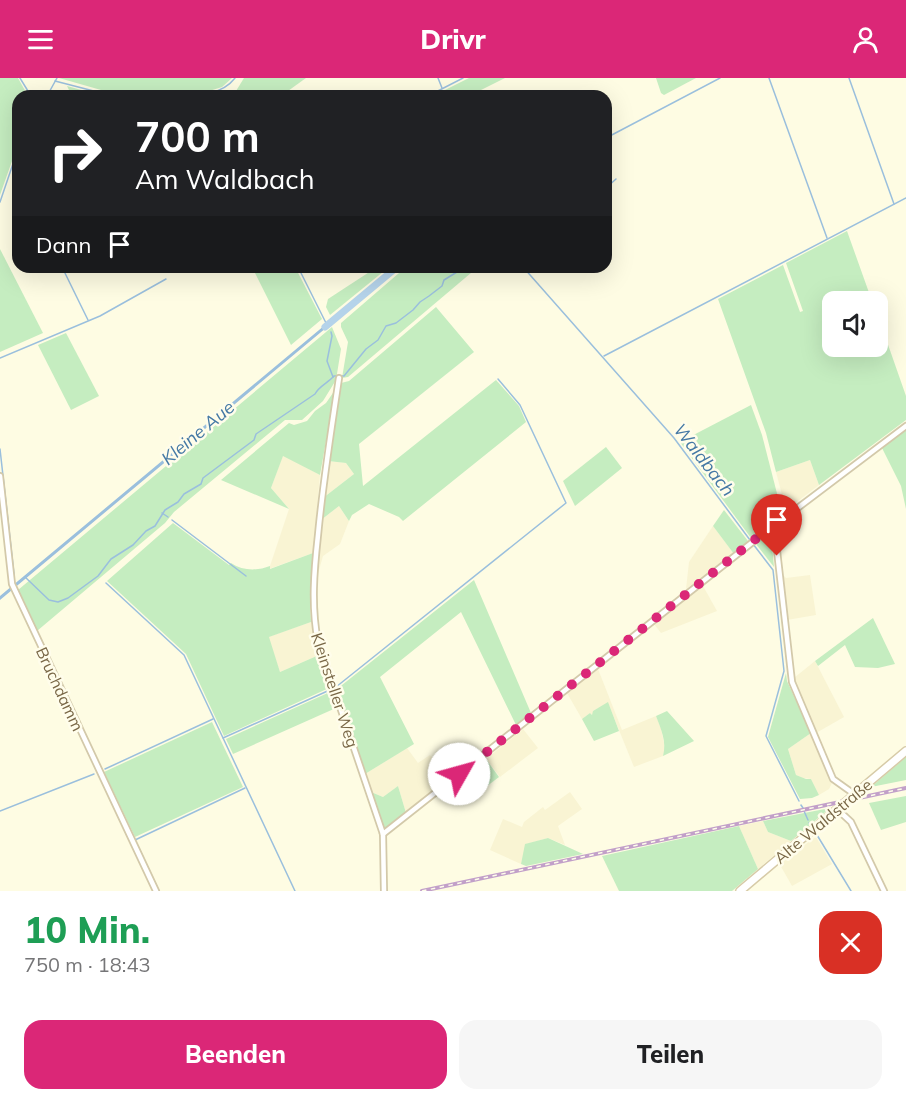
<!DOCTYPE html>
<html lang="de">
<head>
<meta charset="utf-8">
<style>
	:root { --surface:#fff; --page:#f6f6f6; --text:#202124; --muted:#757577; --accent:#db2777 }
	body { margin:0; font-family:Mulish,sans-serif; background:var(--page); color:var(--text); height:100vh; display:flex; flex-direction:column; font-size:22px; white-space:nowrap }
	* { box-sizing:border-box; margin:0 }
	p { font-size:20px; color:var(--muted) }
	.icon { flex:none; width:33px; height:33px; fill:none; stroke:currentColor; stroke-width:2; stroke-linecap:round; stroke-linejoin:round }
	.map { position:relative; height:813px; overflow:hidden }
	.panel { display:flex; flex-direction:column; background:var(--surface); flex:1 }
	.panel>* { flex:none }
	.top-card { position:absolute; left:12px; top:12px; width:600px; height:183px; border-radius:18px; box-shadow:0 6px 24px #0002; background:#202124; color:#fff; overflow:hidden }
	.buttons { position:absolute; left:822px; top:213px; display:grid; gap:12px }
	.buttons a { display:grid; place-items:center; width:66px; height:66px; border-radius:12px; background:var(--surface); box-shadow:0 6px 24px #0002; font-size:30px }
	.pin { position:absolute; display:grid; place-items:center; width:51px; height:51px; color:#fff; margin:-62px -26px; border-radius:50% 50% 50% 0; rotate:-45deg; box-shadow:0 0 6px #0007 }
	.pin .icon { rotate:45deg }
	.me { position:absolute; width:66px; margin:-33px; rotate:52deg; stroke-linejoin:round; filter:drop-shadow(0 0 4px #0008) }
	.turn { display:flex; align-items:center; gap:21px; height:126px; padding:0 24px; font-size:27px }
	.turn .icon { width:78px; height:78px; stroke-width:2.5 }
	.turn b { display:block; font-size:42px; line-height:51px }
	.then { display:flex; align-items:center; height:57px; padding:0 24px; background:#0003; gap:12px; font-size:22px }
	.round { display:grid; place-items:center; flex:none; width:63px; height:63px; border-radius:18px; background:var(--page) }
	.overview { display:flex; align-items:center; justify-content:space-between; height:102px; padding:0 24px }
	h1 { font-size:36px; font-weight:800; line-height:45px; color:#1e9e55 }
	.button { display:flex; gap:12px; margin-top:auto; padding:12px 24px }
	.button a { flex:1; height:69px; border-radius:18px; background:var(--accent); color:#fff; font-size:24px; font-weight:800; line-height:69px; text-align:center }
	.button a+a { background:var(--page); color:var(--text) }
	header { display:flex; justify-content:space-between; align-items:center; height:78px; padding:0 24px; background:var(--accent); color:#fff; font-size:27px; font-weight:800 }
	.map>svg:first-child { display:block }
	.residential { fill:#f9f4d3 }
	.green { fill:#c5edc0 }
	.water { fill:#b5d3ea; stroke:#9abfdd; stroke-width:1.5 }
	.lines { fill:none; stroke-linecap:round; stroke-linejoin:round }
	.stream { stroke:#9abfdd; stroke-width:1.5 }
	.river { stroke:#b5d3ea; stroke-width:7 }
	.street-casing { stroke:#d3c9aa; stroke-width:8 }
	.secondary-casing { stroke:#d7cba8; stroke-width:10 }
	.street { stroke:#fff; stroke-width:4.5 }
	.secondary { stroke:#fff; stroke-width:7 }
	.rail-casing { stroke:#c2a0c9; stroke-width:4 }
	.rail { stroke:#fffdeb; stroke-width:1.5; stroke-dasharray:4.5; stroke-linecap:butt }
	.route { stroke:#db2777; stroke-width:10; stroke-dasharray:0 18 }
	.labels { text-anchor:middle; stroke-width:5; stroke-linejoin:round; paint-order:stroke }
	.street-label { font-size:16px; fill:#796746; stroke:#fffdeb }
	.water-label { font-size:18px; font-style:italic; fill:#4579a5; stroke:#fffdeb }
</style>
</head>
<body>
<header><svg class="icon" aria-label="menu" viewBox="0 0 24 24"><path d="M4 6h16M4 12h16M4 18h16"/></svg>Drivr<svg class="icon" aria-label="person" viewBox="0 0 24 24"><circle cx="12" cy="8" r="4"/><path d="M4 21q1-7 8-7t8 7"/></svg></header>
<div class="map">
<svg width="906" height="813" viewBox="0 0 906 813">
	<rect width="100%" height="100%" fill="#fefce3"/>
	<!-- residential -->
	<g class="residential">
		<path d="M 283,377 L 320,397 L 313,475 L 269,491 L 289,431 L 271,410 Z"/>
		<path d="M 810,382 L 819,407 L 786,432 L 776,394 Z"/>
		<path d="M 328,383 L 346,385 L 354,396 L 323,420 Z"/>
		<path d="M 339,428 L 349,443 L 340,466 L 323,478 L 317,499 L 321,442 Z"/>
		<path d="M 713,448 L 734,476 L 686,511 L 689,484 Z"/>
		<path d="M 782,496 L 786,500 L 810,497 L 816,537 L 787,542 Z"/>
		<path d="M 703,508 L 717,533 L 661,555 L 654,546 Z"/>
		<path d="M 311,544 L 319,577 L 280,594 L 268,559 Z"/>
		<path d="M 815,583 L 844,639 L 816,655 L 794,600 Z"/>
		<path d="M 598,591 L 622,652 L 656,638 L 661,650 L 665,670 L 663,678 L 634,689 L 608,625 L 593,633 L 594,635 L 592,637 L 590,635 L 582,641 L 567,615 Z"/>
		<path d="M 523,651 L 538,670 L 500,699 L 486,681 Z"/>
		<path d="M 811,655 L 832,705 L 829,711 L 819,717 L 811,701 L 803,700 L 796,697 L 788,671 Z"/>
		<path d="M 407,670 L 418,685 L 430,677 L 450,700 L 406,735 L 398,708 L 383,719 L 371,714 L 365,696 Z"/>
		<path d="M 570,714 L 582,731 L 558,748 L 565,767 L 548,760 L 526,766 L 521,786 L 490,772 L 503,741 L 522,749 L 524,744 L 543,729 L 545,732 Z"/>
		<path d="M 763,743 L 768,754 L 791,763 L 758,791 L 739,748 Z"/>
		<path d="M 816,759 L 832,786 L 792,808 L 779,785 Z"/>
	</g>
	<!-- green -->
	<g class="green">
		<path d="M 0,0 L 18,0 L 28,18 L 18,18 L 18,66 L 0,117 Z"/>
		<path d="M 59,0 L 232,0 L 222,9 L 206,14 L 122,18 Z"/>
		<path d="M 244,0 L 306,0 L 281,18 L 233,18 Z"/>
		<path d="M 469,0 L 505,0 L 469,18 L 438,18 L 437,16 Z"/>
		<path d="M 656,0 L 696,0 L 664,17 L 661,15 Z"/>
		<path d="M 67,8 L 103,18 L 72,18 Z"/>
		<path d="M 847,153 L 872,223 L 832,224 L 832,268 L 878,268 L 878,238 L 906,318 L 906,342 L 819,407 L 810,382 L 776,394 L 766,355 L 718,221 L 783,187 L 800,234 L 803,233 L 786,185 Z"/>
		<path d="M 0,171 L 43,255 L 0,274 Z"/>
		<path d="M 252,189 L 295,189 L 322,241 L 291,267 Z"/>
		<path d="M 377,189 L 389,189 L 330,237 L 326,229 L 328,221 Z"/>
		<path d="M 406,189 L 478,189 L 348,299 L 342,300 L 348,264 L 341,249 L 341,245 Z"/>
		<path d="M 436,229 L 474,274 L 359,366 L 363,408 L 496,302 L 519,328 L 526,344 L 403,443 L 399,439 L 369,426 L 352,437 L 349,443 L 339,428 L 321,442 L 323,420 L 354,396 L 346,385 L 328,383 L 341,305 L 349,303 Z"/>
		<path d="M 332,249 L 341,271 L 336,302 L 323,323 L 302,342 L 285,342 L 174,434 L 165,445 L 37,553 L 18,512 Z"/>
		<path d="M 66,255 L 99,318 L 71,332 L 38,267 Z"/>
		<path d="M 335,312 L 320,397 L 283,378 L 271,410 L 289,431 L 221,402 L 289,345 L 294,347 L 307,343 L 315,333 L 326,325 Z"/>
		<path d="M 751,327 L 762,357 L 782,435 L 751,460 L 680,364 Z"/>
		<path d="M 906,352 L 906,431 L 901,408 L 882,370 Z"/>
		<path d="M 606,369 L 622,390 L 575,428 L 563,403 Z"/>
		<path d="M 724,432 L 748,463 L 734,476 L 713,448 Z"/>
		<path d="M 173,445 L 229,487 L 231,485 C 243,493 257,493 270,488 L 270,491 L 313,475 L 310,523 L 311,544 L 269,559 L 280,594 L 319,577 L 329,610 L 224,658 L 186,576 L 107,503 Z"/>
		<path d="M 769,455 L 771,456 L 774,489 L 756,466 Z"/>
		<path d="M 474,502 L 531,635 L 516,647 L 461,534 L 380,599 L 414,666 L 365,696 L 337,611 Z"/>
		<path d="M 873,540 L 895,586 L 878,590 L 855,589 L 845,567 L 818,588 L 815,583 Z"/>
		<path d="M 786,595 L 787,603 L 811,655 L 788,671 L 796,697 L 806,701 L 811,701 L 819,717 L 812,720 L 800,721 L 768,659 Z"/>
		<path d="M 330,614 L 336,630 L 233,676 L 226,661 Z"/>
		<path d="M 608,624 L 619,653 L 594,663 L 582,641 L 590,635 L 592,637 L 593,633 Z"/>
		<path d="M 667,633 L 694,663 L 663,678 C 667,664 661,651 656,638 Z"/>
		<path d="M 212,644 L 243,709 L 135,759 L 104,694 Z"/>
		<path d="M 906,679 L 906,702 L 871,709 Z"/>
		<path d="M 486,681 L 499,699 L 470,721 L 448,711 Z"/>
		<path d="M 398,708 L 406,735 L 385,751 L 383,751 L 371,714 L 383,719 Z"/>
		<path d="M 906,718 L 906,744 L 881,752 L 869,725 Z"/>
		<path d="M 830,730 L 791,763 L 768,754 L 763,743 Z"/>
		<path d="M 739,748 L 758,791 L 732,813 L 619,813 L 602,778 Z"/>
		<path d="M 548,760 L 583,776 L 526,788 L 521,786 L 525,766 Z"/>
	</g>
	<!-- water -->
	<path class="water" d="M 331,243 L 332,244 L 0,521 L 0,519 Z"/>
	<g class="lines">
		<!-- stream -->
		<g class="stream">
			<path d="M 20,0 L 31,18"/>
			<path d="M 438,0 L 442,10"/>
			<path d="M 769,0 L 827,160"/>
			<path d="M 849,0 L 894,126"/>
			<path d="M 55,3 L 113,18"/>
			<path d="M 47,18 L 57,0"/>
			<path d="M 165,18 C 188,17 219,21 235,0"/>
			<path d="M 428,18 L 463,0"/>
			<path d="M 606,60 L 720,0"/>
			<path d="M 606,110 L 616,101"/>
			<path d="M 0,124 L 18,71"/>
			<path d="M 62,189 L 88,242"/>
			<path d="M 298,189 L 328,249"/>
			<path d="M 523,189 L 674,360 L 750,462"/>
			<path d="M 331,254 L 332,258 L 327,283 L 333,299"/>
			<path d="M 604,278 L 906,120"/>
			<path d="M 0,280 L 100,238 L 166,201"/>
			<path d="M 0,371 L 14,496"/>
			<path d="M 162,435 L 168,439"/>
			<path d="M 172,442 L 246,498"/>
			<path d="M 753,466 L 773,492 L 784,593 L 766,658 L 799,723"/>
			<path d="M 25,499 L 49,522 L 58,524 L 68,520 L 98,498 L 111,481 L 133,467 L 146,453 L 155,448 L 165,432 L 178,424 L 184,416 L 201,406 L 203,400 L 254,362 L 256,356 L 315,316 C 319,308 328,305 334,298 L 344,298 L 366,271 L 378,262 L 386,248 L 396,245 L 413,232 L 420,224 L 429,218 L 442,208 L 444,202 L 465,189"/>
			<path d="M 106,505 L 184,577 L 295,813"/>
			<path d="M 336,609 L 566,425 L 520,327 L 498,301"/>
			<path d="M 223,660 L 332,611"/>
			<path d="M 105,691 L 213,641"/>
			<path d="M 801,727 L 803,730"/>
			<path d="M 0,733 L 94,696"/>
			<path d="M 804,733 L 808,742"/>
			<path d="M 809,745 L 811,747"/>
			<path d="M 817,757 L 851,813"/>
			<path d="M 159,813 L 135,762 L 245,710"/>
		</g>
		<!-- river -->
		<path class="river" d="M 325,249 L 397,189"/>
		<!-- street casing -->
		<g class="street-casing">
			<g id="street">
				<path d="M 339,300 C 331,353 323,404 318,457 C 314,493 311,528 318,564 L 383,756 L 384,813"/>
				<path d="M 0,398 L 12,506 L 156,813"/>
				<path d="M 772,448 L 775,455 L 792,604 L 833,701 L 854,716"/>
				<path d="M 837,731 L 851,744 L 884,813"/>
				<path d="M 383,756 L 754,463 L 906,348"/>
			</g>
		</g>
		<!-- secondary casing -->
		<g class="secondary-casing">
			<path id="secondary" d="M 740,813 L 906,673"/>
		</g>
		<!-- street -->
		<use href="#street" class="street"/>
		<!-- secondary -->
		<use href="#secondary" class="secondary"/>
		<!-- rail casing -->
		<g class="rail-casing">
			<path id="rail" d="M 422,813 L 906,710"/>
		</g>
		<!-- rail -->
		<use href="#rail" class="rail"/>
	</g>
	<g class="lines">
		<!-- route -->
		<path class="route" d="M 459,696 L 772,448 L 775,455 L 777,478"/>
	</g>
	<g class="labels">
		<!-- street labels -->
		<g class="street-label">
			<text transform="translate(60 611) rotate(65)" y="6">Bruchdamm</text>
			<text transform="translate(335 612) rotate(72)" y="6">Kleinsteller Weg</text>
			<text transform="translate(823 743) rotate(-40)" y="6">Alte Waldstraße</text>
		</g>
		<!-- water labels -->
		<g class="water-label">
			<text transform="translate(198 355) rotate(-40)" y="6">Kleine Aue</text>
			<text transform="translate(704 382) rotate(52)" y="6">Waldbach</text>
		</g>
	</g>
</svg>
<div class="buttons">
<a><svg class="icon" aria-label="sound" viewBox="0 0 24 24"><path d="M4 9h4l5-4v14l-5-4H4zM17 9q2 3 0 6"/></svg></a>
</div>
<div class="pin" style="left:777px;top:478px;background:#d93025"><svg class="icon" aria-label="arrive" viewBox="0 0 24 24"><path d="M6 21V4h12l-3 4 3 4H6"/></svg></div>
<svg class="me" style="left:459px;top:696px" viewBox="-20 -20 40 40"><circle r="19" fill="#fff"/><path d="M0-13L10 11 0 6-10 11z" fill="#db2777"/></svg>
<div class="top-card">
<div class="turn"><svg class="icon" aria-label="right" viewBox="0 0 24 24"><path d="M7 20v-9h11M14 6l5 5-5 5"/></svg><div><b>700 m</b>Am Waldbach</div></div>
<div class="then">Dann<svg class="icon" aria-label="arrive" viewBox="0 0 24 24"><path d="M6 21V4h12l-3 4 3 4H6"/></svg></div>
</div>
</div>
<section class="panel">
<div class="overview"><div><h1>10 Min.</h1><p>750 m · 18:43</p></div><a class="round" style="background:#d93025;color:#fff"><svg class="icon" aria-label="close" viewBox="0 0 24 24"><path d="M6 6l12 12M18 6L6 18"/></svg></a></div>
<div class="button"><a>Beenden</a><a>Teilen</a></div>
</section>
</body>
</html>
